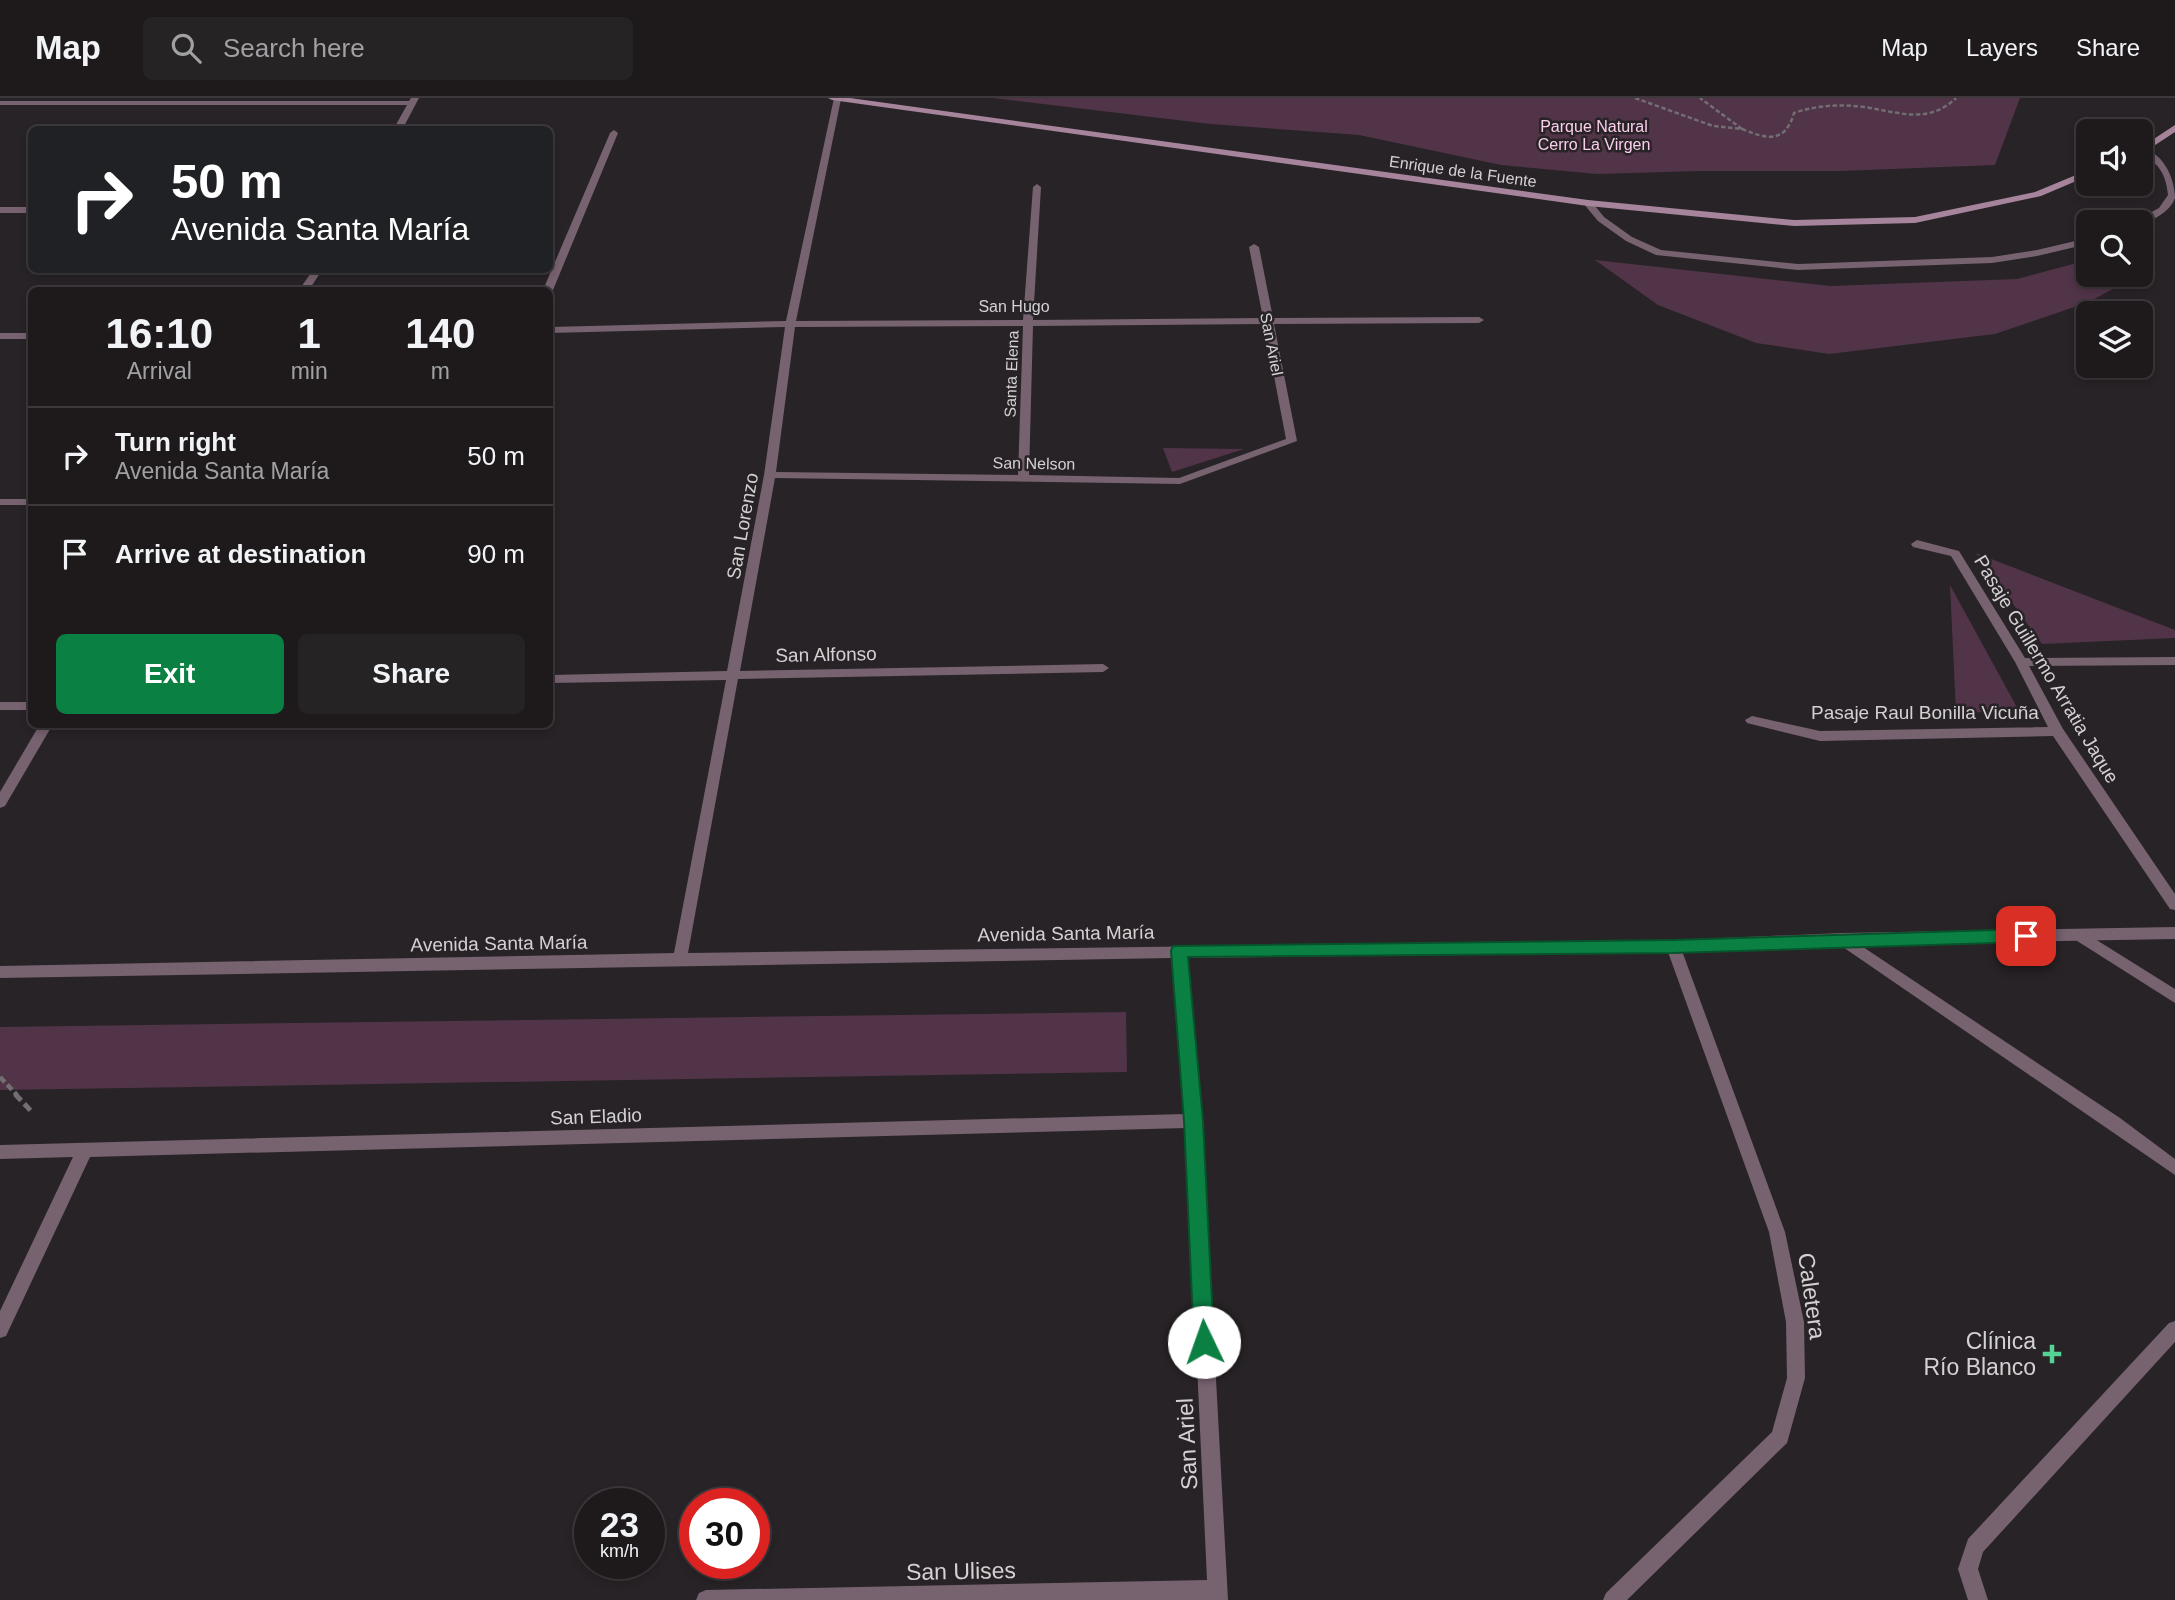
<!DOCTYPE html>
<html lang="en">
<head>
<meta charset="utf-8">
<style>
	:root { --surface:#1e1a1c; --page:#262325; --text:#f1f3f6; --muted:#a1a1a3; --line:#3c383b; --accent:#0b8043 }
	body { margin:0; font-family:Arial,sans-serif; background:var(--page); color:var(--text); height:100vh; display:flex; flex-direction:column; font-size:26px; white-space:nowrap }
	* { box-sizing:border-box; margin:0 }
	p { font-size:23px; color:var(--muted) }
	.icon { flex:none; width:38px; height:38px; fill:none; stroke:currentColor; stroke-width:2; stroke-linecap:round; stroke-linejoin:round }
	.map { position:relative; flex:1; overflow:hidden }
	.panel { position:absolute; left:28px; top:189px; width:525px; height:441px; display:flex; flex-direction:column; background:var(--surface); border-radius:10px; box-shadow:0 4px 10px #0003,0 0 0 2px var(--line) }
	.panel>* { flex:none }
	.top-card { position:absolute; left:28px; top:28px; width:525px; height:147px; border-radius:10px; box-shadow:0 4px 10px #0003,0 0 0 2px var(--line); background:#202124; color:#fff; overflow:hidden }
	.fabs { position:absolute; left:2076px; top:21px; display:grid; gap:14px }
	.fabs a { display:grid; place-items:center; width:77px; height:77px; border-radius:10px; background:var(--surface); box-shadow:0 4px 10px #0003,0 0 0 2px var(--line); font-size:35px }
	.speed { position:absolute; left:574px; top:1390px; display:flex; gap:14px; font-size:35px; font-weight:700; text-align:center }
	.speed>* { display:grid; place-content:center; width:91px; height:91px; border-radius:50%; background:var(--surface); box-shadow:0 4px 10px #0003,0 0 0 2px var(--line); line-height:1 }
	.speed small { font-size:18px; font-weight:400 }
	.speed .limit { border:10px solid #d22; background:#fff; color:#111 }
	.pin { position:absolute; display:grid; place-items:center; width:60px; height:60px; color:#fff; margin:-30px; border-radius:14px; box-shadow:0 4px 10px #0006 }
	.me { position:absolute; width:77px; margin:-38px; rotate:357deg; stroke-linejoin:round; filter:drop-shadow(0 0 5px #0008) }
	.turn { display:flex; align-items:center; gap:24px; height:147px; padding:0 28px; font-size:32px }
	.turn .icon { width:91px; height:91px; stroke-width:2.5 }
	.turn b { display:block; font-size:49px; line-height:60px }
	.eta { display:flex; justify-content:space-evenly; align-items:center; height:119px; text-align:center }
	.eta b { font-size:42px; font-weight:800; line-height:49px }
	.action { display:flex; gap:14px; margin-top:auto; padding:14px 28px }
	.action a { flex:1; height:80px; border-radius:10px; background:var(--accent); color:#fff; font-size:28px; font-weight:800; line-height:80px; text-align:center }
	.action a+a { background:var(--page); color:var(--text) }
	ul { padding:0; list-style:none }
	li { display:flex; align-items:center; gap:21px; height:98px; padding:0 28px; border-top:2px solid var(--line) }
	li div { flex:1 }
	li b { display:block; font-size:26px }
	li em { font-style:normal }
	header { display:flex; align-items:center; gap:42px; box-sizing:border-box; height:98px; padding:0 35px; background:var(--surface); border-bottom:2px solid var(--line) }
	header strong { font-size:33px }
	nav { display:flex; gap:38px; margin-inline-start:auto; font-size:24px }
	.search { width:490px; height:63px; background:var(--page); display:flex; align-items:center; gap:18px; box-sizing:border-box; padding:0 24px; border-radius:10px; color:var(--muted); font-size:26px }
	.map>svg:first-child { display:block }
	.green { fill:#513448 }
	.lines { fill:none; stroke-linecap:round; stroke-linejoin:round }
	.path-far2 { stroke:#726e71; stroke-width:2.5; stroke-dasharray:4.5 2.5; stroke-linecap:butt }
	.path-far1 { stroke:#726e71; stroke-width:4.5; stroke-dasharray:7 3.5; stroke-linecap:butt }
	.path { stroke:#726e71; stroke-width:5; stroke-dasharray:9 4.5; stroke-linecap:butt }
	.service { fill:#776270; fill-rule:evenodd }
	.minor { fill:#776270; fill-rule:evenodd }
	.secondary { fill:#a6849b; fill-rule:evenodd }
	.route { fill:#0b8043; stroke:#07532c; stroke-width:2 }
	.poi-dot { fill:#54d396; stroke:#282326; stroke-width:2.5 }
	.labels { text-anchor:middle; stroke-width:5; stroke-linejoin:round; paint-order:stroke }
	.far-park-label { font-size:16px; fill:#fbceec; stroke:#282326 }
	.far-street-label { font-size:16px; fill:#d4d1d3; stroke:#282326 }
	.street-label { font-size:19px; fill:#d4d1d3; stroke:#282326 }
	.near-street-label { font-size:23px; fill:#d4d1d3; stroke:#282326 }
	.near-poi-label { font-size:23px; fill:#d4d1d3; stroke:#282326; text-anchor:end }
</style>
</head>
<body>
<header>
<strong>Map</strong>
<div class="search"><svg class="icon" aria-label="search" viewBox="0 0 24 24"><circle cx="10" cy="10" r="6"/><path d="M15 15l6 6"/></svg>Search here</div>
<nav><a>Map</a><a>Layers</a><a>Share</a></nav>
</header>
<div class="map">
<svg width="2175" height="1502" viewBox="0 0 2175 1502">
	<rect width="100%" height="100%" fill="#282326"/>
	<!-- green -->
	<g class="green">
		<path d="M 993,0 L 2020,0 L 1995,67 L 1841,73 L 1700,73 L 1597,76 L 1501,67 L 1359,37 L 1210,26 Z"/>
		<path d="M 1595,162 L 1831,188 L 2017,181 L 2088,162 L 2088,177 L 2138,177 L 2089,204 L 1995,236 L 1829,256 L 1756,245 L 1658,207 Z"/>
		<path d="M 1163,350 L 1244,351 L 1172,374 Z"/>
		<path d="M 1976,455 L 2175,532 L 2175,540 L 2042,546 Z"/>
		<path d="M 1950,487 L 2019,613 L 1956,615 Z"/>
		<path d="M 1126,914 L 1127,974 L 0,992 L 0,929 Z"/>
	</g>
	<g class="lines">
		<!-- path-far2 -->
		<g class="path-far2">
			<path d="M 1635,0 L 1713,28 L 1742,31 L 1700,0"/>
			<path d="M 1742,31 C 1767,41 1785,46 1794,15 C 1817,7 1840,6 1864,9 C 1898,14 1928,27 1956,0"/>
		</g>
		<!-- path-far1 -->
		<path class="path-far1" d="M 0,979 L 17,997"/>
		<!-- path -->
		<path class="path" d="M 15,996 L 32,1014"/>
		<!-- service -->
		<g class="service">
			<path d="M 2140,51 C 2161,51 2175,79 2175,100 C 2170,114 2153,122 2140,127 L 2140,124 L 2136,124 L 2137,122 L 2159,110 L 2168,97 C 2166,76 2159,65 2140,55 Z"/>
			<path d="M 1585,103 L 1591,103 L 1604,119 L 1632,139 L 1661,152 L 1798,166 L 1992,159 L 2037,152 L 2088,140 L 2088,146 L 2037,158 L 1992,165 L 1798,172 L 1656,157 L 1626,143 L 1598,123 L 1583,105 Z"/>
			<path d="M 2079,831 L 2175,891 L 2175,905 L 2074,841 L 2072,837 L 2074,833 Z"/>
			<path d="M 1842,835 L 2120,1020 L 2175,1061 L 2175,1077 L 1837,845 L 1835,841 L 1837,837 Z"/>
			<path d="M 2175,1223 L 2175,1244 L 1983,1454 L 1978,1471 L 1988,1502 L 1968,1502 L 1958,1471 L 1968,1441 L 2169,1225 Z"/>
		</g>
		<!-- minor -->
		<g class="minor">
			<path d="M 411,0 L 419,0 L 402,32 L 393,32 L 407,7 L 0,7 L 0,3 L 409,3 Z"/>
			<path d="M 834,0 L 841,1 L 796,223 L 1023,222 L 1033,89 L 1037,86 L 1041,89 L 1033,222 L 1263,220 L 1249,149 L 1254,146 L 1259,149 L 1273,220 L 1479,219 L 1484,222 L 1479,225 L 1274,226 L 1297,343 L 1180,386 L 775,380 L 740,573 L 1103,566 L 1109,570 L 1103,574 L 738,581 L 688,855 L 1673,842 L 1842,835 L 2175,829 L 2175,841 L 1842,847 L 1682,853 L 1785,1134 L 1804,1224 L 1805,1280 L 1787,1345 L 1627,1502 L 1603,1502 L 1606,1495 L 1772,1334 L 1787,1280 L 1786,1224 L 1769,1134 L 1668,854 L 1187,860 L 1202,1023 L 1228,1502 L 696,1502 L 699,1495 L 706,1492 L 1207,1482 L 1186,1030 L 90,1059 L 6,1238 L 0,1240 L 0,1213 L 73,1059 L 0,1061 L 0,1047 L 1185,1016 L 1172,860 L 0,880 L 0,868 L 674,855 L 726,582 L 550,585 L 550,577 L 727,573 L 764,377 L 785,229 L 550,235 L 550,229 L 786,223 ZM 1264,226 L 1286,341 L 1179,380 L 1029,377 L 1033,228 ZM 1023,228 L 1018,377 L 776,374 L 795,229 Z"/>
			<path d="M 614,32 L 618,35 L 553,192 L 550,195 L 550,192 L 543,192 L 610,35 Z"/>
			<rect x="0" y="109" width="32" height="6"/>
			<path d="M 313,172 L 322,172 L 309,192 L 299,192 Z"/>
			<rect x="0" y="235" width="32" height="6"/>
			<rect x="0" y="401" width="32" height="6"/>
			<path d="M 1917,442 L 1959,453 L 2025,560 L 2175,559 L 2175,567 L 2029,568 L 2063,631 L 2175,796 L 2175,812 L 2170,811 L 2053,638 L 1820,643 L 1747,625 L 1745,622 L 1752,618 L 1820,633 L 2048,629 L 2015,564 L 1951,458 L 1913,449 L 1911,446 Z"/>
			<rect x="0" y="604" width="32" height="8"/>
			<path d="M 40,626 L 53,626 L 5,708 L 0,710 L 0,694 Z"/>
		</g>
		<!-- secondary -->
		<g class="secondary">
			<path d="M 828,0 L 850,0 L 1588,102 L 1794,122 L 1915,119 L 2035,94 L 2088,72 L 2088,78 L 2041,98 L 1915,125 L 1794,128 L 1588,108 L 832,2 Z"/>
			<path d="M 2175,27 L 2175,34 L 2140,57 L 2140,50 Z"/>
		</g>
	</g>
	<!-- route -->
	<path class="route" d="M 2026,831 L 2032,833 L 2035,838 L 2032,842 L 2026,844 L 1673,855 L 1188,859 L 1203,1023 L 1214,1244 L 1211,1250 L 1204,1253 L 1197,1250 L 1194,1244 L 1184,1023 L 1171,853 L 1173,848 L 1673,842 Z"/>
	<!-- markers -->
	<path class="poi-dot" d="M2048.5 1245.5h7v7h7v7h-7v7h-7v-7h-7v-7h7z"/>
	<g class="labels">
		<!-- far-park labels -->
		<g class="far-park-label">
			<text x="1594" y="34">Parque Natural<tspan x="1594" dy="18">Cerro La Virgen</tspan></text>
		</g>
		<!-- far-street labels -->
		<g class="far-street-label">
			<text transform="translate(1463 73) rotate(8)" y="6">Enrique de la Fuente</text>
			<text x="1014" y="214">San Hugo</text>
			<text transform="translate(1272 246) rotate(79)" y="6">San Ariel</text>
			<text transform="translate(1011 276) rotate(-88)" y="6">Santa Elena</text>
			<text transform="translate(1034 365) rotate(1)" y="6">San Nelson</text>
		</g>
		<!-- street labels -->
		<g class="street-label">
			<text transform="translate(742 428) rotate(-80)" y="7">San Lorenzo</text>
			<text transform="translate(826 556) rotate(-1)" y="7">San Alfonso</text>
			<text transform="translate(2047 571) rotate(59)" y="7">Pasaje Guillermo Arratia Jaque</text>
			<text x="1925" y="621">Pasaje Raul Bonilla Vicuña</text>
			<text transform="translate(1066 835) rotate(-1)" y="7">Avenida Santa María</text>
			<text transform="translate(499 845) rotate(-1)" y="7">Avenida Santa María</text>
			<text transform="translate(596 1018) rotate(-2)" y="7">San Eladio</text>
		</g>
		<!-- near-street labels -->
		<g class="near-street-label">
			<text transform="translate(1812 1198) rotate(82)" y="8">Caletera</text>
			<text transform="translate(1187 1346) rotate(-93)" y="8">San Ariel</text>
			<text transform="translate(961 1473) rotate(-1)" y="8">San Ulises</text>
		</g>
		<!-- near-poi labels -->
		<g class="near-poi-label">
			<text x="2036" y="1251">Clínica<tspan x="2036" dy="26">Río Blanco</tspan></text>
		</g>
	</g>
</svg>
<div class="fabs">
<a><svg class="icon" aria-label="sound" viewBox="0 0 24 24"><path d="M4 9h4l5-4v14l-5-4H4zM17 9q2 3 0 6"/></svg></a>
<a><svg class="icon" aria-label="search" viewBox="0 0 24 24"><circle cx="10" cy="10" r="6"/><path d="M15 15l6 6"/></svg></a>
<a><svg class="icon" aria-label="layers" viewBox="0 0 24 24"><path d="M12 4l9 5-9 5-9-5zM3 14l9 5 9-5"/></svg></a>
</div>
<div class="speed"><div>23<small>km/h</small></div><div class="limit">30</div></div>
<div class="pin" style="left:2026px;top:838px;background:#d93025"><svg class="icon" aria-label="arrive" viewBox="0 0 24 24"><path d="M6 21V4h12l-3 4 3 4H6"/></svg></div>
<svg class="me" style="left:1204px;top:1244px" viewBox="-20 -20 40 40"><circle r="19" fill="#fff"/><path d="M0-13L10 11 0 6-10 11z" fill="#0b8043"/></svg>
<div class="top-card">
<div class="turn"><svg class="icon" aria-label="right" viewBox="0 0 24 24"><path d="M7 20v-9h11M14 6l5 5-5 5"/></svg><div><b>50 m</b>Avenida Santa María</div></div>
</div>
<section class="panel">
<div class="eta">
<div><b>16:10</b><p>Arrival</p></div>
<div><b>1</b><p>min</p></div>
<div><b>140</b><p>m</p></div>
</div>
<ul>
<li><svg class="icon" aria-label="right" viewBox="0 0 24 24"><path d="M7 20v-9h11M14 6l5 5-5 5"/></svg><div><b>Turn right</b><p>Avenida Santa María</p></div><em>50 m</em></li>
<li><svg class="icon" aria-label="arrive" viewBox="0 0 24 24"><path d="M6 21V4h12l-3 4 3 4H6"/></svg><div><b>Arrive at destination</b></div><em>90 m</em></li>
</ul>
<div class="action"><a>Exit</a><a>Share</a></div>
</section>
</div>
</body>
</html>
